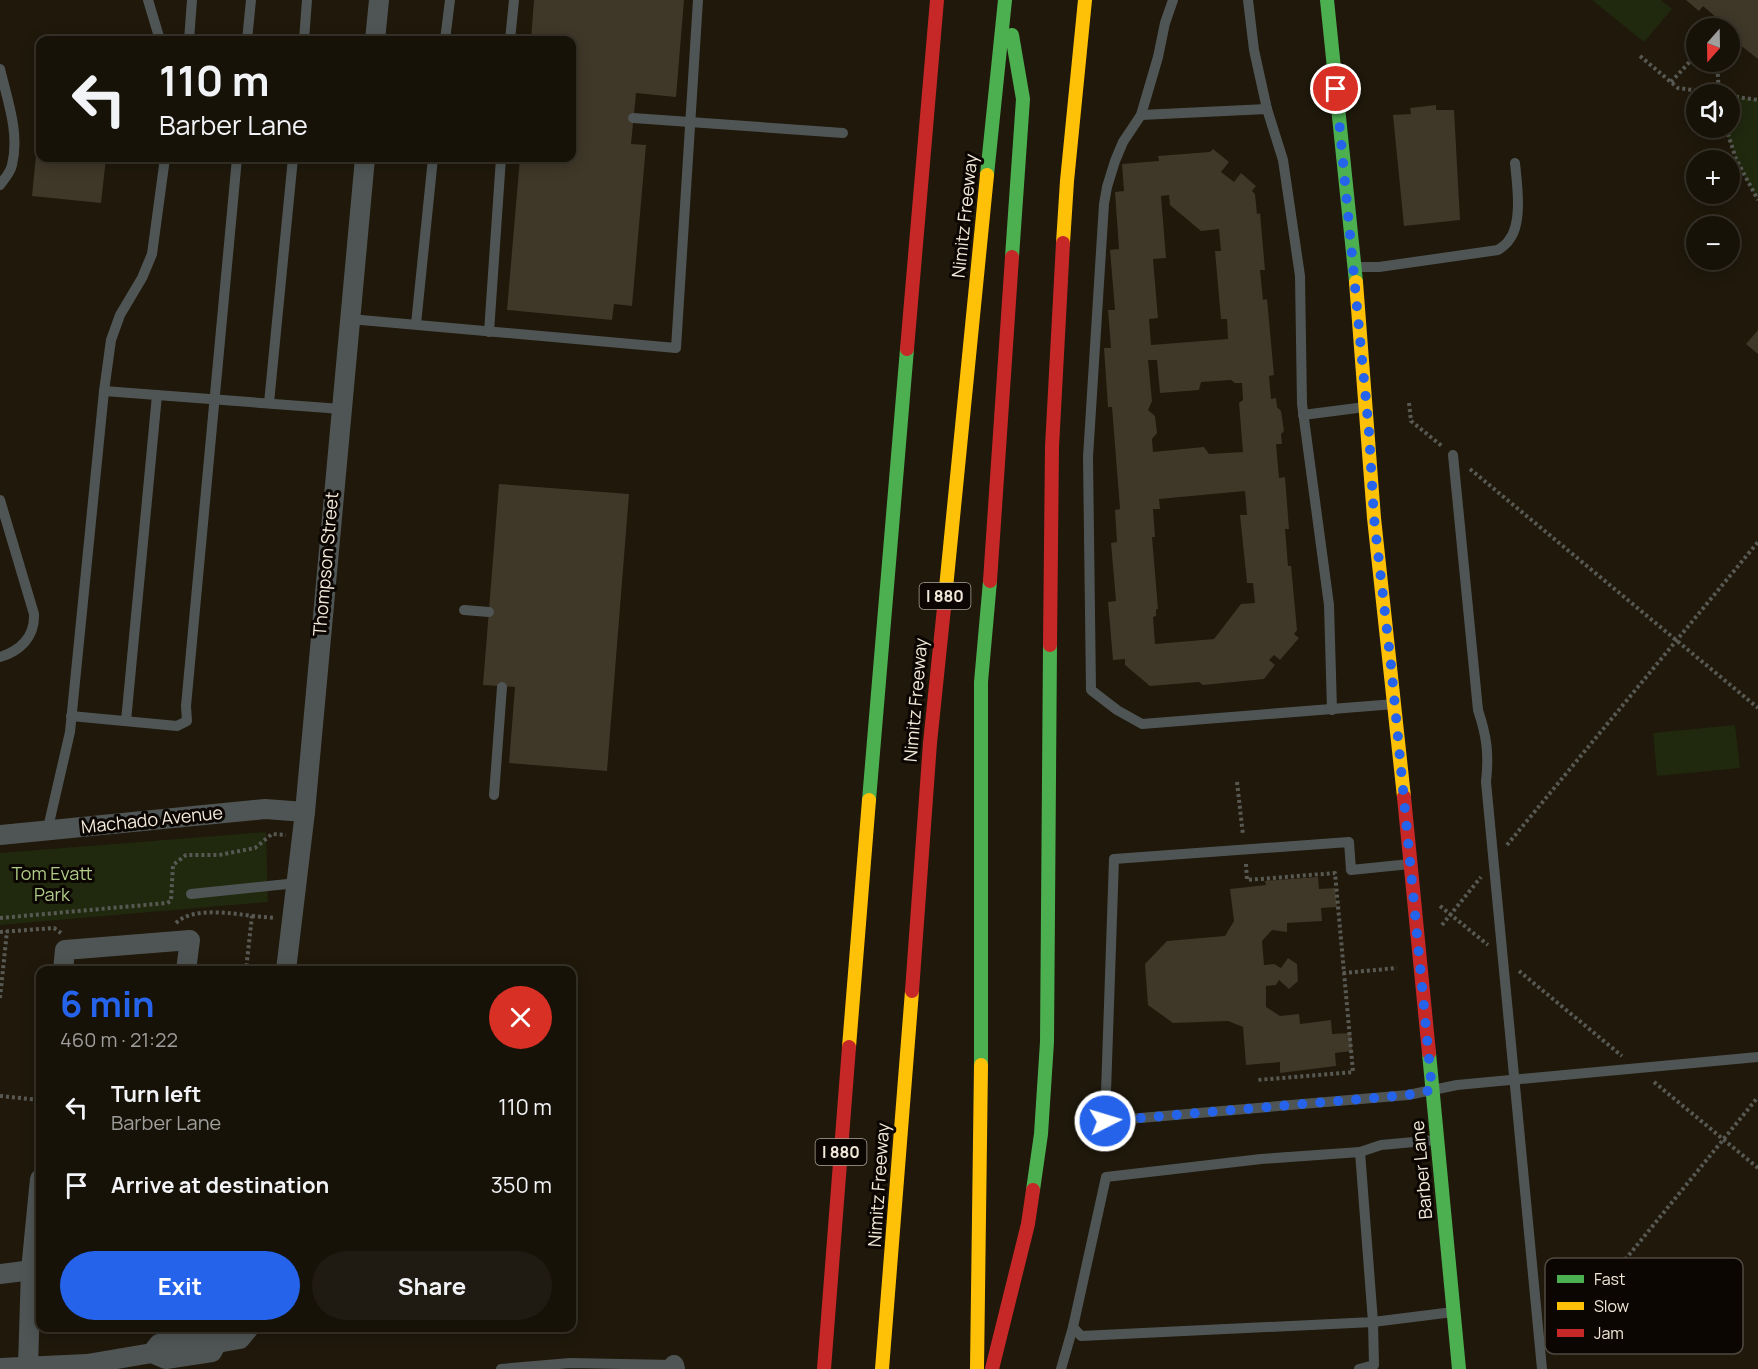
<!DOCTYPE html>
<html lang="en">
<head>
<meta charset="utf-8">
<style>
	:root { --surface:#171208; --page:#201b12; --text:#f1f3f6; --muted:#9e9e9c; --line:#363229; --accent:#2563eb }
	body { margin:0; font-family:Manrope,sans-serif; background:var(--page); color:var(--text); height:100vh; display:flex; flex-direction:column; font-size:22px; white-space:nowrap }
	* { box-sizing:border-box; margin:0 }
	p { font-size:20px; color:var(--muted) }
	.icon { flex:none; width:33px; height:33px; fill:none; stroke:currentColor; stroke-width:2; stroke-linecap:round; stroke-linejoin:round }
	.map { position:relative; flex:1; overflow:hidden }
	.details { position:absolute; left:36px; top:966px; width:540px; height:366px; display:flex; flex-direction:column; background:var(--surface); border-radius:12px; box-shadow:0 3px 15px #0003,0 0 0 2px var(--line) }
	.details>* { flex:none }
	.hud { position:absolute; left:36px; top:36px; width:540px; height:126px; border-radius:12px; box-shadow:0 3px 15px #0003,0 0 0 2px var(--line); background:#171208; color:var(--text); overflow:hidden }
	.needle { width:39px; rotate:200deg }
	.tools { position:absolute; left:1686px; top:18px; display:grid; gap:12px }
	.tools a { display:grid; place-items:center; width:54px; height:54px; border-radius:50%; background:var(--surface); box-shadow:0 3px 15px #0003,0 0 0 2px var(--line); font-size:30px }
	.pin { position:absolute; display:grid; place-items:center; width:51px; height:51px; color:#fff; margin:-26px; border:3px solid #fff; border-radius:50%; box-shadow:0 2px 6px #0007 }
	.me { position:absolute; width:66px; margin:-33px; rotate:85deg; stroke-linejoin:round; filter:drop-shadow(0 0 4px #0008) }
	.turn { display:flex; align-items:center; gap:21px; height:126px; padding:0 24px; font-size:27px }
	.turn .icon { width:78px; height:78px; stroke-width:2.5 }
	.turn b { display:block; font-size:42px; line-height:51px }
	.round { display:grid; place-items:center; flex:none; width:63px; height:63px; border-radius:32px; background:var(--page) }
	.head { display:flex; align-items:center; justify-content:space-between; height:102px; padding:0 24px }
	h1 { font-size:36px; font-weight:700; line-height:45px; color:var(--accent) }
	.cta { display:flex; gap:12px; margin-top:auto; padding:12px 24px }
	.cta a { flex:1; height:69px; border-radius:36px; background:var(--accent); color:#fff; font-size:24px; font-weight:700; line-height:69px; text-align:center }
	.cta a+a { background:var(--page); color:var(--text) }
	ul { padding:0; list-style:none }
	li { display:flex; align-items:center; gap:18px; height:78px; padding:0 24px }
	li div { flex:1 }
	li b { display:block; font-size:22px }
	li em { font-style:normal }
	.map>svg:first-child { display:block }
	.green { fill:#20280e }
	.building { fill:#3f3728; fill-rule:evenodd }
	.lines { fill:none; stroke-linecap:round; stroke-linejoin:round }
	.path { stroke:#585953; stroke-width:4; stroke-dasharray:3 3; stroke-linecap:butt }
	.lane { stroke:#4f5554; stroke-width:10 }
	.street { stroke:#4f5554; stroke-width:20 }
	.fast { stroke:#4caf50; stroke-width:14 }
	.slow { stroke:#ffc107; stroke-width:14 }
	.jam { stroke:#c62828; stroke-width:14 }
	.route { stroke:#2563eb; stroke-width:10; stroke-dasharray:0 18 }
	.labels { text-anchor:middle; stroke-width:6; stroke-linejoin:round; paint-order:stroke }
	.shield { fill:#0b0601; stroke:#ada599; stroke-width:1.5 }
	.shield-label { font-size:16px; font-weight:bold; fill:#f2e9da }
	.street-label { font-size:18px; fill:#f2e9da; stroke:#0b0601 }
	.park-label { font-size:18px; fill:#b1cc88; stroke:#0b0601 }
	.key { fill:#0b0601; stroke:#504a42; stroke-width:1.5 }
	.key-label { font-size:16px; fill:#f2e9da }
</style>
</head>
<body>
<div class="map">
<svg width="1758" height="1369" viewBox="0 0 1758 1369">
	<rect width="100%" height="100%" fill="#1f180b"/>
	<!-- green -->
	<g class="green">
		<path d="M 1592,0 L 1661,0 L 1672,9 L 1644,42 Z"/>
		<path d="M 1730,96 L 1758,100 L 1758,200 C 1744,177 1731,153 1726,128 L 1730,128 Z"/>
		<path d="M 1735,725 L 1740,768 L 1657,776 L 1653,733 Z"/>
		<path d="M 266,832 L 268,902 L 0,925 L 0,853 Z"/>
	</g>
	<!-- building -->
	<g class="building">
		<path d="M 534,0 L 684,0 L 676,97 L 636,93 L 631,144 L 646,145 L 632,306 L 614,304 L 612,320 L 507,310 L 520,158 L 572,158 L 572,40 L 531,40 Z"/>
		<path d="M 1686,0 L 1758,0 L 1758,59 L 1735,41 L 1739,37 L 1703,6 L 1699,11 Z"/>
		<path d="M 1436,105 L 1436,110 L 1454,110 L 1460,220 L 1404,226 L 1393,115 L 1411,114 L 1410,108 Z"/>
		<path d="M 39,125 L 40,125 L 40,158 L 106,158 L 101,203 L 32,196 Z"/>
		<path d="M 1213,149 L 1229,162 L 1221,172 L 1234,182 L 1241,173 L 1256,186 L 1252,191 L 1255,194 L 1257,214 L 1260,213 L 1265,270 L 1260,270 L 1263,300 L 1267,299 L 1274,375 L 1269,376 L 1271,399 L 1276,398 L 1277,407 L 1281,411 L 1284,431 L 1281,434 L 1282,444 L 1276,444 L 1279,478 L 1285,477 L 1289,529 L 1285,529 L 1288,566 L 1291,566 L 1297,630 L 1294,634 L 1299,638 L 1280,660 L 1274,655 L 1269,660 L 1275,665 L 1264,679 L 1203,685 L 1199,682 L 1150,686 L 1125,665 L 1125,659 L 1113,660 L 1108,602 L 1116,601 L 1111,543 L 1117,542 L 1115,510 L 1120,509 L 1112,407 L 1108,407 L 1104,348 L 1111,348 L 1108,310 L 1115,310 L 1110,250 L 1119,249 L 1115,192 L 1124,191 L 1122,164 L 1159,161 L 1158,156 L 1210,152 ZM 1169,195 L 1170,205 L 1201,231 L 1219,229 L 1221,251 L 1215,251 L 1221,319 L 1227,319 L 1228,339 L 1151,345 L 1149,319 L 1158,318 L 1153,259 L 1166,258 L 1161,196 ZM 1148,360 L 1157,360 L 1160,393 L 1199,390 L 1201,382 L 1231,380 L 1235,383 L 1242,383 L 1243,400 L 1239,403 L 1243,452 L 1209,454 L 1204,447 L 1153,452 L 1152,439 L 1157,433 L 1155,416 L 1148,410 L 1152,401 ZM 1245,491 L 1247,515 L 1240,515 L 1247,583 L 1253,583 L 1255,603 L 1241,604 L 1214,639 L 1155,644 L 1153,617 L 1156,616 L 1156,609 L 1158,609 L 1152,537 L 1155,537 L 1153,509 L 1160,509 L 1159,499 Z"/>
		<path d="M 1758,330 L 1758,354 L 1746,344 Z"/>
		<path d="M 499,484 L 629,494 L 607,771 L 509,763 L 515,687 L 483,685 Z"/>
		<path d="M 1318,877 L 1319,889 L 1335,888 L 1337,907 L 1321,908 L 1322,921 L 1287,923 L 1287,932 L 1272,930 L 1262,941 L 1264,965 L 1274,964 L 1281,968 L 1288,958 L 1297,964 L 1298,981 L 1289,989 L 1279,980 L 1276,985 L 1266,986 L 1266,1007 L 1280,1016 L 1299,1014 L 1300,1024 L 1331,1020 L 1332,1034 L 1351,1033 L 1352,1051 L 1335,1053 L 1336,1066 L 1280,1073 L 1280,1062 L 1246,1065 L 1243,1027 L 1228,1021 L 1173,1023 L 1148,1005 L 1145,964 L 1167,941 L 1225,936 L 1234,921 L 1230,889 L 1266,885 L 1265,881 Z"/>
	</g>
	<g class="lines">
		<!-- path -->
		<g class="path">
			<path d="M 1721,28 L 1724,25 L 1722,28"/>
			<path d="M 1640,56 L 1678,88 L 1722,94"/>
			<path d="M 1717,62 L 1719,94"/>
			<path d="M 1671,82 L 1696,55"/>
			<path d="M 1730,96 L 1758,100"/>
			<path d="M 1726,128 L 1736,159 L 1758,200"/>
			<path d="M 1409,403 L 1411,421 L 1443,447"/>
			<path d="M 1470,469 L 1758,708"/>
			<path d="M 1237,782 L 1243,835"/>
			<path d="M 1507,845 L 1758,542"/>
			<path d="M 1246,864 L 1247,880 L 1335,873 L 1353,1072 L 1257,1080"/>
			<path d="M 1440,906 L 1488,945"/>
			<path d="M 252,916 L 276,918"/>
			<path d="M 0,918 L 167,903 L 171,901 L 173,865 L 186,855 L 219,855 L 255,848 L 272,834 L 286,835"/>
			<path d="M 176,923 C 192,907 232,913 252,916 L 246,970"/>
			<path d="M 1442,925 L 1481,877"/>
			<path d="M 0,932 L 54,928 L 61,933"/>
			<path d="M 1519,971 L 1622,1056"/>
			<path d="M 1343,973 L 1397,968"/>
			<path d="M 0,998 L 7,931"/>
			<path d="M 1654,1082 L 1758,1168"/>
			<path d="M 0,1096 L 40,1100"/>
			<path d="M 46,1331 L 86,1328"/>
			<path d="M 1553,1348 L 1758,1097"/>
		</g>
		<!-- lane -->
		<g class="lane">
			<path d="M 148,0 L 160,40"/>
			<path d="M 1173,0 L 1165,23 L 1158,57 L 1141,115 L 1123,142 L 1115,161 L 1107,187 L 1104,204 L 1088,457 L 1091,690 L 1117,710 L 1142,724 L 1395,704"/>
			<path d="M 1248,0 L 1254,50 L 1267,109 L 1283,160 L 1300,276 L 1302,404 L 1329,605 L 1332,710"/>
			<path d="M 189,40 L 192,0"/>
			<path d="M 203,40 L 205,40"/>
			<path d="M 247,40 L 251,0"/>
			<path d="M 304,40 L 307,0"/>
			<path d="M 445,40 L 450,0"/>
			<path d="M 510,40 L 514,0"/>
			<path d="M 0,69 C 7,99 20,133 12,165 C 11,172 4,179 0,185"/>
			<path d="M 1141,115 L 1267,109"/>
			<path d="M 633,118 L 843,133"/>
			<path d="M 1354,267 L 1379,267 L 1498,250 C 1502,247 1507,244 1509,240 C 1523,223 1517,184 1515,163"/>
			<path d="M 350,319 L 676,348 L 698,0"/>
			<path d="M 416,324 L 433,158"/>
			<path d="M 489,332 L 501,158"/>
			<path d="M 104,391 L 341,409"/>
			<path d="M 269,403 L 293,158"/>
			<path d="M 1303,415 L 1365,407"/>
			<path d="M 1453,455 L 1478,710 C 1487,737 1489,754 1486,782 L 1542,1369"/>
			<path d="M 0,500 L 34,614 C 35,637 20,651 0,657"/>
			<path d="M 464,610 L 489,612"/>
			<path d="M 71,716 L 177,726 L 187,721 L 186,706 L 237,158"/>
			<path d="M 126,721 L 157,395"/>
			<path d="M 494,795 L 502,687"/>
			<path d="M 47,832 L 70,732 L 104,391 L 111,340 L 120,315 L 142,278 L 152,254 L 165,158"/>
			<path d="M 1410,864 L 1351,870 L 1349,842 L 1114,859 L 1105,1121 L 1408,1095 L 1457,1085 L 1758,1057"/>
			<path d="M 191,894 L 297,883"/>
			<path d="M 1360,1152 L 1381,1145 L 1436,1140"/>
			<path d="M 501,1369 L 570,1363 L 674,1365"/>
			<path d="M 1061,1369 L 1073,1327"/>
			<path d="M 1359,1369 L 1374,1365 L 1373,1322 L 1360,1152 L 1261,1159 L 1106,1177 L 1073,1327 L 1081,1336 L 1373,1322 L 1453,1312"/>
		</g>
		<!-- street -->
		<g class="street">
			<path d="M 375,40 L 379,0"/>
			<path d="M 0,835 L 265,809 L 305,812"/>
			<path d="M 63,970 L 65,950 L 190,940 L 186,970"/>
			<path d="M 286,970 L 305,812 L 365,158"/>
			<path d="M 0,1274 L 40,1269"/>
			<path d="M 217,1343 L 240,1339 L 249,1328"/>
			<path d="M 152,1353 L 159,1344 L 208,1337 L 217,1343"/>
			<path d="M 674,1365 L 675,1369"/>
			<path d="M 28,1366 L 31,1270 L 40,1179"/>
			<path d="M 0,1368 L 87,1364 L 152,1353 L 166,1359 L 212,1352 L 217,1343"/>
		</g>
		<!-- fast -->
		<g class="fast">
			<path d="M 1327,0 L 1356,282"/>
			<path d="M 1012,35 L 1023,99 L 1012,257"/>
			<path d="M 987,175 L 1005,0"/>
			<path d="M 869,800 L 907,349"/>
			<path d="M 1429,1053 L 1459,1369"/>
			<path d="M 981,1065 L 981,682 L 990,581"/>
			<path d="M 1033,1190 L 1041,1134 L 1047,1042 L 1050,645"/>
		</g>
		<!-- slow -->
		<g class="slow">
			<path d="M 1063,243 L 1067,181 L 1085,0"/>
			<path d="M 1356,282 L 1374,518 L 1404,797"/>
			<path d="M 944,608 L 987,175"/>
			<path d="M 849,1047 L 869,800"/>
			<path d="M 882,1369 L 912,991"/>
			<path d="M 977,1369 L 981,1065"/>
		</g>
		<!-- jam -->
		<g class="jam">
			<path d="M 907,349 L 937,0"/>
			<path d="M 990,581 L 1012,257"/>
			<path d="M 1050,645 L 1052,447 L 1063,243"/>
			<path d="M 1404,797 L 1429,1053"/>
			<path d="M 912,991 L 930,743 L 944,608"/>
			<path d="M 824,1369 L 849,1047"/>
			<path d="M 992,1369 L 1028,1224 L 1033,1190"/>
		</g>
	</g>
	<g class="lines">
		<!-- route -->
		<path class="route" d="M 1105,1121 L 1408,1095 L 1432,1090 L 1391,665 L 1374,518 L 1369,432 L 1336,89"/>
	</g>
	<g class="labels">
		<!-- shield labels -->
		<g class="shield">
			<rect x="919.5" y="583" width="51" height="26" rx="4.5"/>
			<rect x="815.5" y="1139" width="51" height="26" rx="4.5"/>
		</g>
		<g class="shield-label">
			<text x="945" y="602">I 880</text>
			<text x="841" y="1158">I 880</text>
		</g>
		<!-- street labels -->
		<g class="street-label">
			<text transform="translate(965 216) rotate(-84)" y="6">Nimitz Freeway</text>
			<text transform="translate(326 564) rotate(-85)" y="6">Thompson Street</text>
			<text transform="translate(916 700) rotate(-85)" y="6">Nimitz Freeway</text>
			<text transform="translate(152 820) rotate(-6)" y="6">Machado Avenue</text>
			<text transform="translate(1422 1170) rotate(-95)" y="6">Barber Lane</text>
			<text transform="translate(879 1185) rotate(-86)" y="6">Nimitz Freeway</text>
		</g>
		<!-- park labels -->
		<g class="park-label">
			<text x="52" y="880">Tom Evatt<tspan x="52" dy="21">Park</tspan></text>
		</g>
	</g>
	<!-- legend -->
	<rect x="1545" y="1258" width="198" height="96" rx="9" class="key"/>
	<rect x="1557" y="1275" width="27" height="8" fill="#4caf50"/>
	<rect x="1557" y="1302" width="27" height="8" fill="#ffc107"/>
	<rect x="1557" y="1329" width="27" height="8" fill="#c62828"/>
	<g class="key-label">
		<text x="1594" y="1285">Fast</text>
		<text x="1594" y="1312">Slow</text>
		<text x="1594" y="1339">Jam</text>
	</g>
</svg>
<div class="tools">
<a><svg class="needle" viewBox="-14 -14 28 28"><path d="M0-13l5 13h-10z" fill="#e53935"/><path d="M0 13l5-13h-10z" fill="#9e9e9c"/></svg></a>
<a><svg class="icon" aria-label="sound" viewBox="0 0 24 24"><path d="M4 9h4l5-4v14l-5-4H4zM17 9q2 3 0 6"/></svg></a>
<a>+</a>
<a>−</a>
</div>
<div class="pin" style="left:1336px;top:89px;background:#d93025"><svg class="icon" aria-label="arrive" viewBox="0 0 24 24"><path d="M6 21V4h12l-3 4 3 4H6"/></svg></div>
<svg class="me" style="left:1105px;top:1121px" viewBox="-20 -20 40 40"><circle r="17" fill="#2563eb" stroke="#fff" stroke-width="3"/><path d="M0-11L8 9 0 5-8 9z" fill="#fff"/></svg>
<div class="hud">
<div class="turn"><svg class="icon" aria-label="left" viewBox="0 0 24 24"><path d="M17 20v-9H6M10 6l-5 5 5 5"/></svg><div><b>110 m</b>Barber Lane</div></div>
</div>
<section class="details">
<div class="head"><div><h1>6 min</h1><p>460 m · 21:22</p></div><a class="round" style="background:#d93025;color:#fff"><svg class="icon" aria-label="close" viewBox="0 0 24 24"><path d="M6 6l12 12M18 6L6 18"/></svg></a></div>
<ul>
<li><svg class="icon" aria-label="left" viewBox="0 0 24 24"><path d="M17 20v-9H6M10 6l-5 5 5 5"/></svg><div><b>Turn left</b><p>Barber Lane</p></div><em>110 m</em></li>
<li><svg class="icon" aria-label="arrive" viewBox="0 0 24 24"><path d="M6 21V4h12l-3 4 3 4H6"/></svg><div><b>Arrive at destination</b></div><em>350 m</em></li>
</ul>
<div class="cta"><a>Exit</a><a>Share</a></div>
</section>
</div>
</body>
</html>
